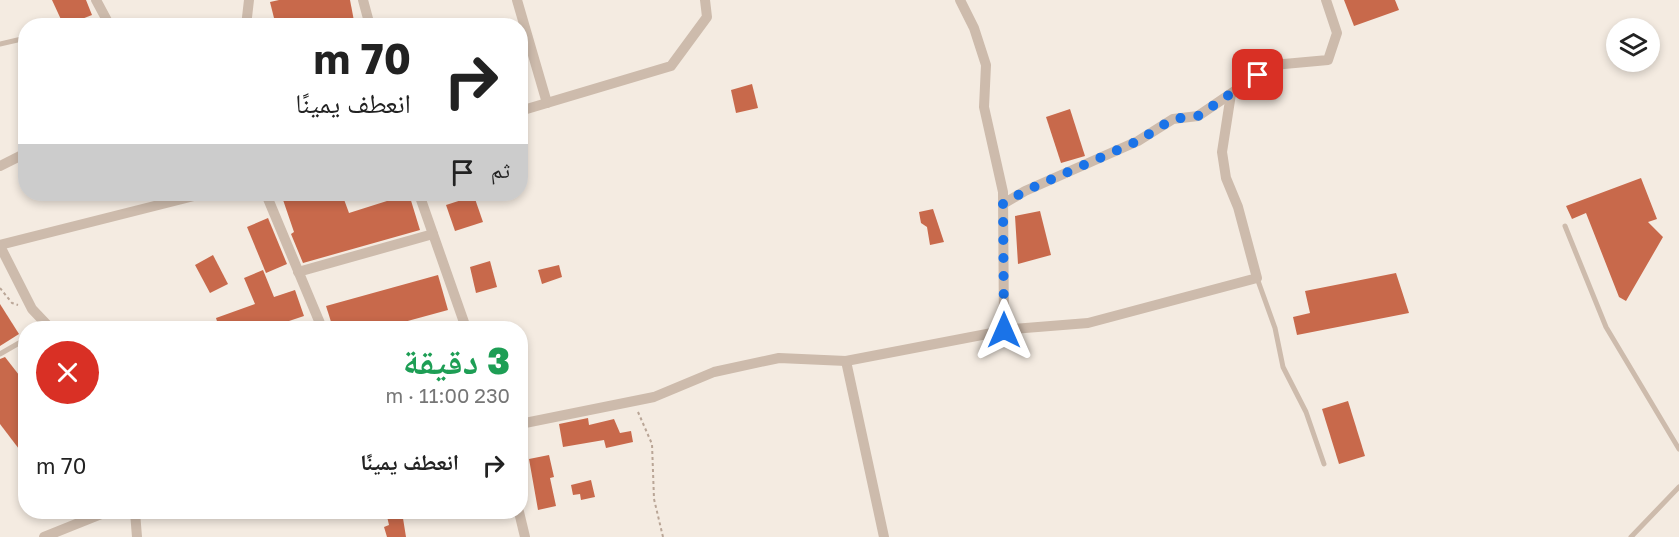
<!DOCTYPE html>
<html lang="ar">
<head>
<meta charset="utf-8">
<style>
	:root { --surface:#fff; --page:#f2f2f2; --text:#222; --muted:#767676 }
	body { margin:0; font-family:"Golos Text","Noto Naskh Arabic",sans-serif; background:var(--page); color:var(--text); direction:rtl; height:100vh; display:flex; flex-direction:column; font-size:22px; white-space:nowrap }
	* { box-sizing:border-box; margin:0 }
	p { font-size:20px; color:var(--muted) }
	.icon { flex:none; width:33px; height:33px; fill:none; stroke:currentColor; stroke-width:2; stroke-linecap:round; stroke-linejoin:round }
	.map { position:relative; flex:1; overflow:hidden; direction:ltr }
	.side { position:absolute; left:18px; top:321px; width:510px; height:198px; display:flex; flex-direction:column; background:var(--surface); border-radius:24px; box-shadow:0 3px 9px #0003; direction:rtl }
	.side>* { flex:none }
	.hud { position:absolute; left:18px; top:18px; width:510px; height:183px; border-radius:24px; box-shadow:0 3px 9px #0003; direction:rtl; background:#fff; color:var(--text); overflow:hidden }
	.tools { position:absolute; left:1606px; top:18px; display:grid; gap:12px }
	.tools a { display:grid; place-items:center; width:54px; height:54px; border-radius:50%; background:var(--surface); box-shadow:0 3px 9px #0003; font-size:30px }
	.pin { position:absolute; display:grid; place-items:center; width:51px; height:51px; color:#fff; margin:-26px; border-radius:12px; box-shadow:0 3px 9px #0006 }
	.me { position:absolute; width:66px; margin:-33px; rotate:0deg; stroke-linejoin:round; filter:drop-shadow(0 0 4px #0008) }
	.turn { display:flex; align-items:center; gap:21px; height:126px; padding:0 18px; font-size:27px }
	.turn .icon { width:78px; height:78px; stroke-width:2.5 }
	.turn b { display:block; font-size:42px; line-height:51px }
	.then { display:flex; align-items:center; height:57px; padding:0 18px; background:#0003; gap:12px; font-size:22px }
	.round { display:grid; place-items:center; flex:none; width:63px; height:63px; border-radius:32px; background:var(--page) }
	.overview { display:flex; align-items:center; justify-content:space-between; height:102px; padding:0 18px }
	h1 { font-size:36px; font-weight:800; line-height:45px; color:#1e9e55 }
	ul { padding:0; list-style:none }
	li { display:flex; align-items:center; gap:18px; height:84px; padding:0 18px }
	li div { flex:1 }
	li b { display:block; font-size:22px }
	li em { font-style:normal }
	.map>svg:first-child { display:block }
	.building { fill:#c8694b }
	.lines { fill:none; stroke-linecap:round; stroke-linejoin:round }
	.path { stroke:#b9a596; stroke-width:2; stroke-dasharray:3 3; stroke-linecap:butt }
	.service { stroke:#cdbbac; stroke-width:5 }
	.minor { stroke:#cdbbac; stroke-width:10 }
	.route { stroke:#1a73e8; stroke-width:10; stroke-dasharray:0 18 }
</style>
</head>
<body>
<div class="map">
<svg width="1679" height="537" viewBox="0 0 1679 537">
	<rect width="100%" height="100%" fill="#f4ebe1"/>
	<!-- building -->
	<g class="building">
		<path d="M 52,0 L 86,0 L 92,15 L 64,26 Z"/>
		<path d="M 279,0 L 350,0 L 355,26 L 276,26 L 270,2 Z"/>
		<path d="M 1344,0 L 1395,0 L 1399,10 L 1354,26 Z"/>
		<path d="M 752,84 L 758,108 L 736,113 L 731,90 Z"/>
		<path d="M 1070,109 L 1085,156 L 1061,163 L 1046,117 Z"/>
		<path d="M 1641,178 L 1657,219 L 1648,222 L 1663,237 L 1626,301 L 1619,297 L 1586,213 L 1572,219 L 1566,206 Z"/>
		<path d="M 281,194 L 342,194 L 349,213 L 409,194 L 420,230 L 303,263 L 291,234 L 294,232 Z"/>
		<path d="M 474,196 L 483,222 L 455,231 L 446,205 Z"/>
		<path d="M 933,209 L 944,242 L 930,245 L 927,227 L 921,223 L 919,212 Z"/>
		<path d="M 1040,211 L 1051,255 L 1018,264 L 1015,216 Z"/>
		<path d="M 268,218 L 287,264 L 266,273 L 247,227 Z"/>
		<path d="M 213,255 L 228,284 L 210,293 L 195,265 Z"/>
		<path d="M 490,261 L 497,287 L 476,293 L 470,267 Z"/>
		<path d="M 559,265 L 562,277 L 542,284 L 538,270 Z"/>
		<path d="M 263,270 L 274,297 L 295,290 L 304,316 L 268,328 L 219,328 L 216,318 L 255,304 L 244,278 Z"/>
		<path d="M 1396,273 L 1409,313 L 1297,335 L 1293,317 L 1310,313 L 1305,291 Z"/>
		<path d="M 438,275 L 448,310 L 382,328 L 333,328 L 326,306 Z"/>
		<path d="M 0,304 L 19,334 L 0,346 Z"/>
		<path d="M 5,357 L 26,384 L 26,445 L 19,449 L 0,424 L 0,359 Z"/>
		<path d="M 1348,401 L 1365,456 L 1339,464 L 1322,409 Z"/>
		<path d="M 588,418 L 589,425 L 614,419 L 620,433 L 631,431 L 633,442 L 606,448 L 604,440 L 563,447 L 559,424 Z"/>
		<path d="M 549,455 L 554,477 L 550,478 L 556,506 L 538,510 L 529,459 Z"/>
		<path d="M 591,480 L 595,497 L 581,500 L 580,494 L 573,495 L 571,485 Z"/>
		<path d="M 386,512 L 402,512 L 406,537 L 387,537 L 384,527 L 389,525 Z"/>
	</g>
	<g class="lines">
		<!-- path -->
		<g class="path">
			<path d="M 0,288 L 12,303 L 18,305"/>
			<path d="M 638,412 L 652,444 L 654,499 L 663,537"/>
		</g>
		<!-- service -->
		<g class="service">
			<path d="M 91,26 L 107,22"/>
			<path d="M 0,44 L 26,38"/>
			<path d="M 1565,226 L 1606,327 L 1679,449"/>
			<path d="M 1257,278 L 1275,328 L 1283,367 L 1306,412 L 1324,464"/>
			<path d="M 0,354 L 26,339"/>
			<path d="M 1631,537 L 1679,487"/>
		</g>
		<!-- minor -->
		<g class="minor">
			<path d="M 96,0 L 110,26"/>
			<path d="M 363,0 L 370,26"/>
			<path d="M 517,0 L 547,103"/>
			<path d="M 960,0 L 974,28 L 986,65 L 984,107 L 1003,192 L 1004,330"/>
			<path d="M 246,26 L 249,0"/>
			<path d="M 520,111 L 671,66 L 707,17 L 705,0"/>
			<path d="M 0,166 L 26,153"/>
			<path d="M 266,194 L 322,328"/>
			<path d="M 419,194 L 466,328"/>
			<path d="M 1003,204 L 1025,191 L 1138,141 L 1173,119 L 1198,116 L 1273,65 L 1328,60 L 1337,33 L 1326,0"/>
			<path d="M 0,245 L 202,194"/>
			<path d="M 0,246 L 32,309 L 50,328"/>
			<path d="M 298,272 L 433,234"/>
			<path d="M 846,361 L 884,537"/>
			<path d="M 520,424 L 654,397 L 714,372 L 779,358 L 846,361 L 1013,329 L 1088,323 L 1257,278 L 1238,207 L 1226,178 L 1222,152 L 1231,94"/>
			<path d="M 135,512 L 137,537"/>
			<path d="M 519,512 L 525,537"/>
			<path d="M 44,537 L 106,512"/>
		</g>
	</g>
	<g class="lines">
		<!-- route -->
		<path class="route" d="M 1004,330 L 1003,204 L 1025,191 L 1138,141 L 1173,119 L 1198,116 L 1258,75"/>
	</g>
</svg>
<div class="tools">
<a><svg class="icon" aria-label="layers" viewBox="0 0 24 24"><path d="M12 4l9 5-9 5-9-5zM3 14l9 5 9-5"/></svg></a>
</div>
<div class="pin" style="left:1258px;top:75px;background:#d93025"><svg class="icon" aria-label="arrive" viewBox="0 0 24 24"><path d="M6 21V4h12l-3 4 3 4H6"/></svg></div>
<svg class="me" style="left:1004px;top:330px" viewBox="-20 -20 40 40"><path d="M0-17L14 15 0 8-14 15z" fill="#1a73e8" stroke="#fff" stroke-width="4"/></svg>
<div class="hud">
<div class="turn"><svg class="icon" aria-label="right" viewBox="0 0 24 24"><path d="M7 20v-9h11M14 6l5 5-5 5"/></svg><div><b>70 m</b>انعطف يمينًا</div></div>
<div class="then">ثم<svg class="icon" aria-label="arrive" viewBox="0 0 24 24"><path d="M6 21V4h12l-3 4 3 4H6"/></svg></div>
</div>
<section class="side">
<div class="overview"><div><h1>3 دقيقة</h1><p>230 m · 11:00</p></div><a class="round" style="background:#d93025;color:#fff"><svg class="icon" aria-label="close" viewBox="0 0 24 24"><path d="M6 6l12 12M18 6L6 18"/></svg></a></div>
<ul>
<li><svg class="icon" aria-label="right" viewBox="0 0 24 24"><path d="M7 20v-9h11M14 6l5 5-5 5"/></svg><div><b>انعطف يمينًا</b></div><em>70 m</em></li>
</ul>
</section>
</div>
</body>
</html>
